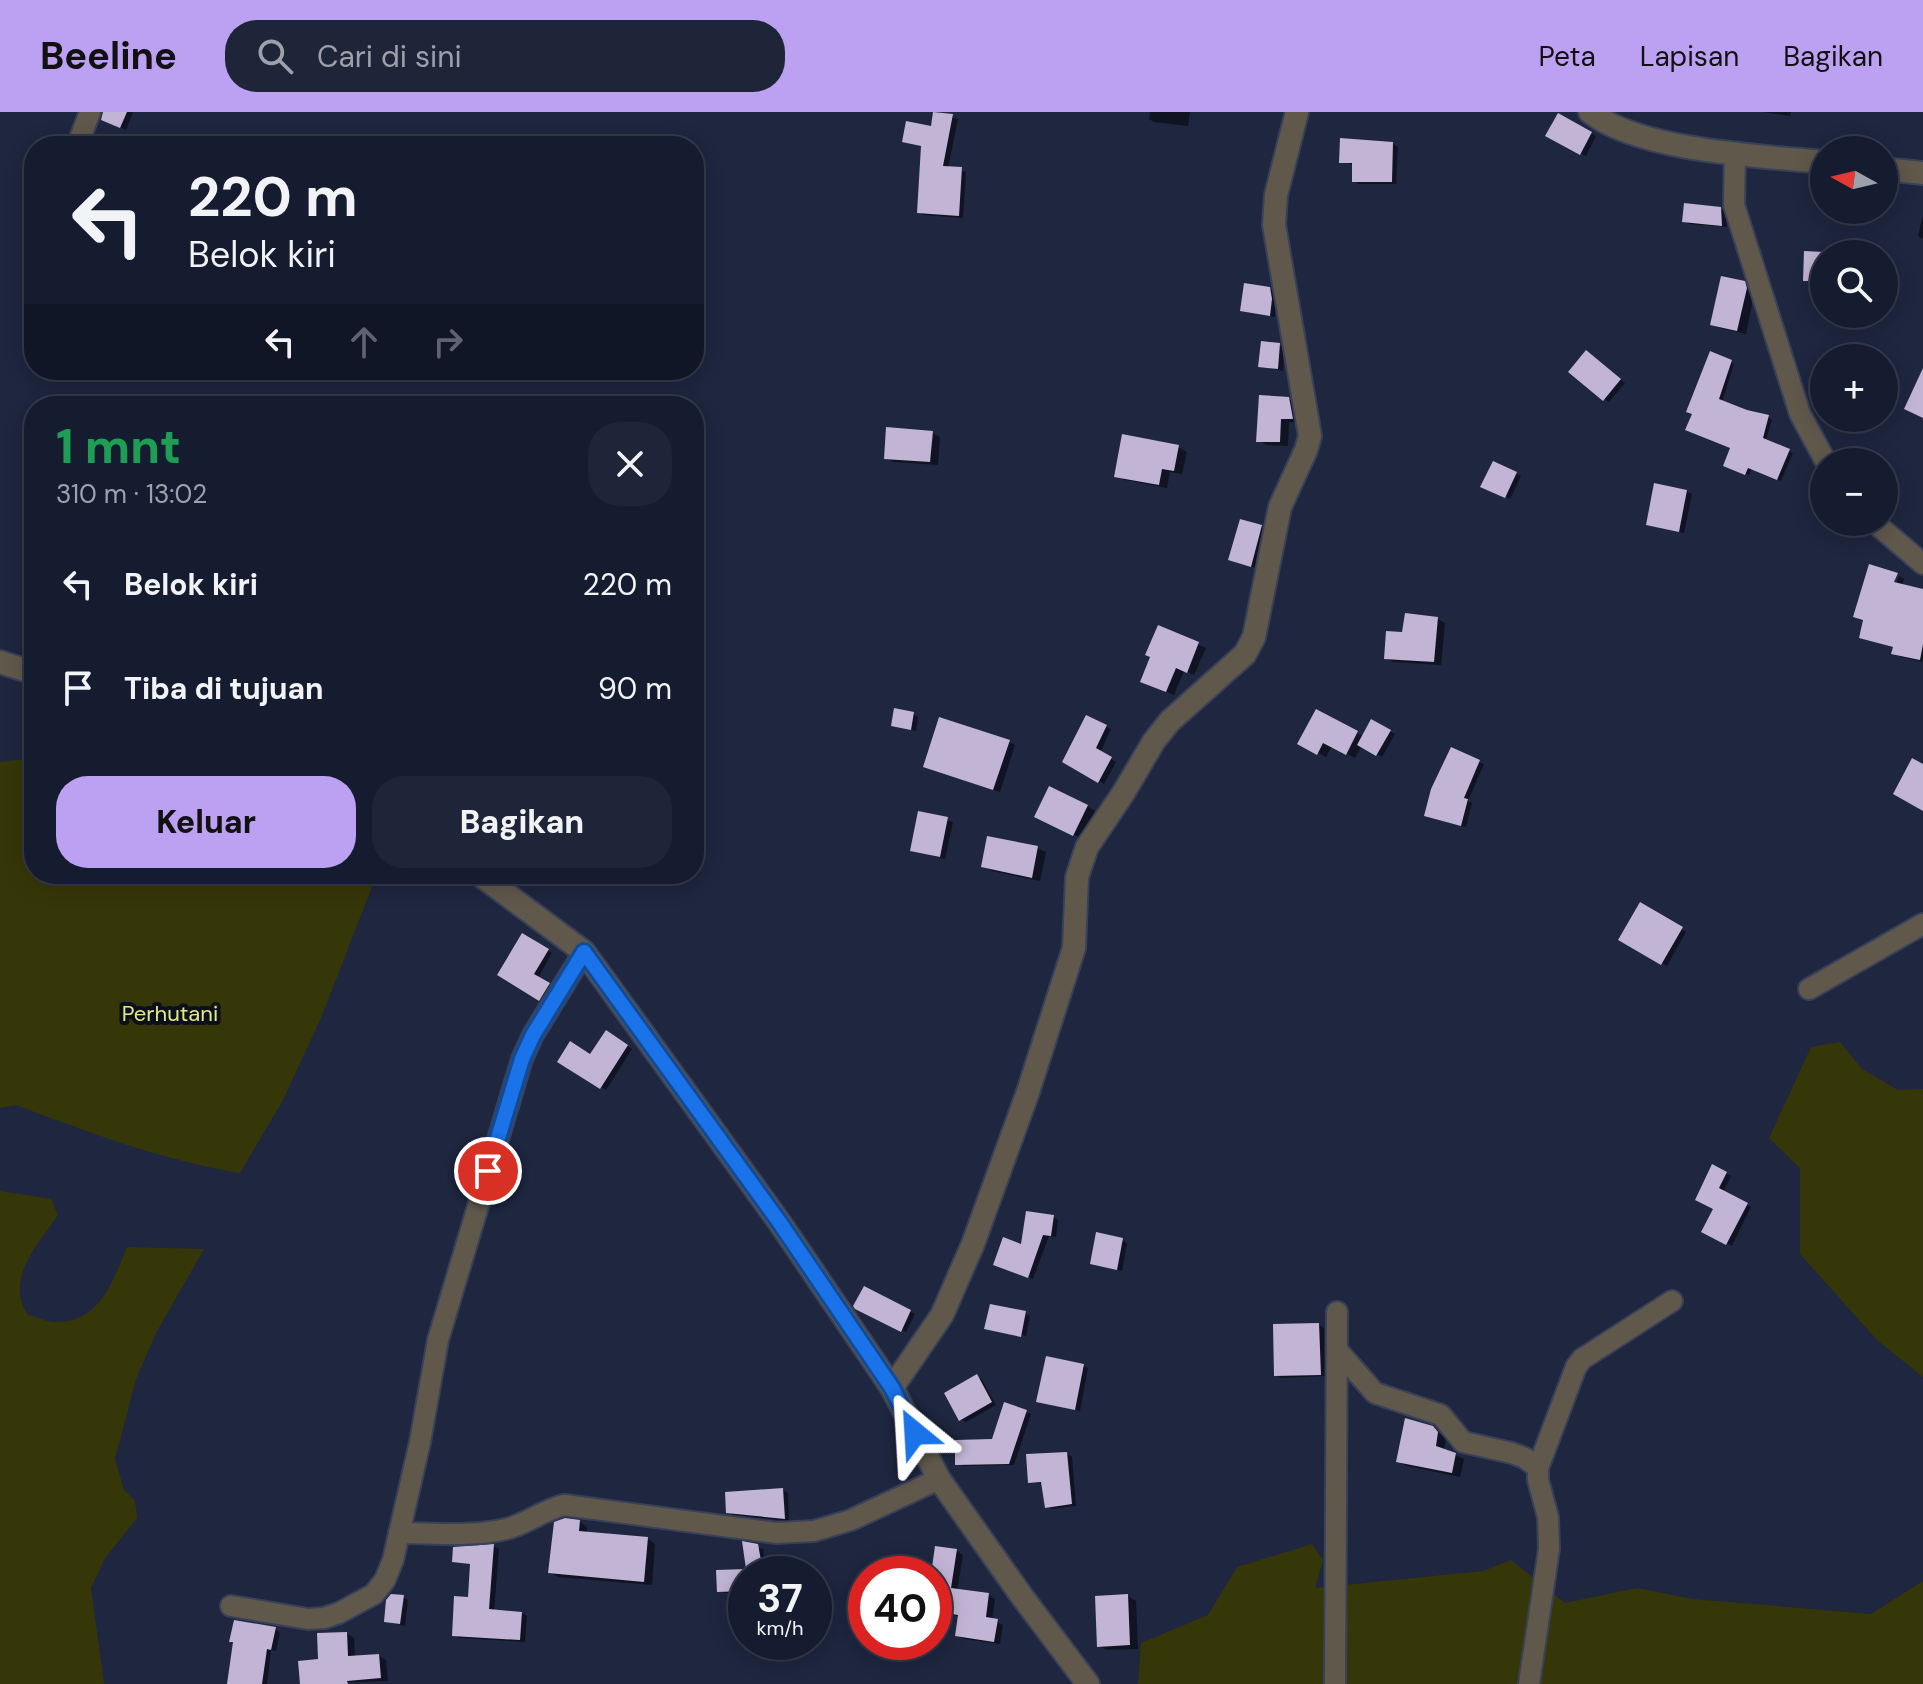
<!DOCTYPE html>
<html lang="id">
<head>
<meta charset="utf-8">
<style>
	:root { --surface:#161c30; --page:#1f2538; --text:#f1f3f6; --muted:#9ea1ab; --line:#353a4c; --accent:#bca0f2 }
	body { margin:0; font-family:"DM Sans",sans-serif; background:var(--page); color:var(--text); height:100vh; display:flex; flex-direction:column; font-size:30px; white-space:nowrap }
	* { box-sizing:border-box; margin:0 }
	p { font-size:26px; color:var(--muted) }
	.icon { flex:none; width:44px; height:44px; fill:none; stroke:currentColor; stroke-width:2; stroke-linecap:round; stroke-linejoin:round }
	.map { position:relative; flex:1; overflow:hidden }
	.details { position:absolute; left:24px; top:284px; width:680px; height:488px; display:flex; flex-direction:column; background:var(--surface); border-radius:32px; box-shadow:0 4px 20px #0003,0 0 0 2px var(--line) }
	.details>* { flex:none }
	.guide { position:absolute; left:24px; top:24px; width:680px; height:244px; border-radius:32px; box-shadow:0 4px 20px #0003,0 0 0 2px var(--line); background:#161c30; color:var(--text); overflow:hidden }
	.needle { width:52px; rotate:278deg }
	.controls { position:absolute; left:1810px; top:24px; display:grid; gap:16px }
	.controls a { display:grid; place-items:center; width:88px; height:88px; border-radius:50%; background:var(--surface); box-shadow:0 4px 20px #0003,0 0 0 2px var(--line); font-size:40px }
	.speed { position:absolute; left:728px; top:1444px; display:flex; gap:16px; font-size:40px; font-weight:700; text-align:center }
	.speed>* { display:grid; place-content:center; width:104px; height:104px; border-radius:50%; background:var(--surface); box-shadow:0 4px 20px #0003,0 0 0 2px var(--line); line-height:1 }
	.speed small { font-size:20px; font-weight:400 }
	.speed .limit { border:12px solid #d22; background:#fff; color:#111 }
	.pin { position:absolute; display:grid; place-items:center; width:68px; height:68px; color:#fff; margin:-34px; border:4px solid #fff; border-radius:50%; box-shadow:0 2px 8px #0007 }
	.me { position:absolute; width:88px; margin:-44px; rotate:333deg; stroke-linejoin:round; filter:drop-shadow(0 0 6px #0008) }
	.turn { display:flex; align-items:center; gap:28px; height:168px; padding:0 32px; font-size:36px }
	.turn .icon { width:104px; height:104px; stroke-width:2.5 }
	.turn b { display:block; font-size:56px; line-height:68px }
	.lanes { display:flex; align-items:center; height:76px; padding:0 32px; background:#0003; justify-content:center; gap:40px; direction:ltr }
	.lanes .off { opacity:.35 }
	.round { display:grid; place-items:center; flex:none; width:84px; height:84px; border-radius:32px; background:var(--page) }
	.summary { display:flex; align-items:center; justify-content:space-between; height:136px; padding:0 32px }
	h1 { font-size:48px; font-weight:800; line-height:60px; color:#1e9e55 }
	.button { display:flex; gap:16px; margin-top:auto; padding:16px 32px }
	.button a { flex:1; height:92px; border-radius:32px; background:var(--accent); color:#111; font-size:32px; font-weight:800; line-height:92px; text-align:center }
	.button a+a { background:var(--page); color:var(--text) }
	ul { padding:0; list-style:none }
	li { display:flex; align-items:center; gap:24px; height:104px; padding:0 32px }
	li div { flex:1 }
	li b { display:block; font-size:30px }
	li em { font-style:normal }
	header { display:flex; align-items:center; gap:48px; box-sizing:border-box; height:112px; padding:0 40px; background:var(--accent); color:#111 }
	header strong { font-size:38px }
	nav { display:flex; gap:44px; margin-inline-start:auto; font-size:28px }
	.search { width:560px; height:72px; background:var(--page); display:flex; align-items:center; gap:20px; box-sizing:border-box; padding:0 28px; border-radius:32px; color:var(--muted); font-size:30px }
	.map>svg:first-child { display:block }
	.green { fill:#363708 }
	.shadow { fill:#0007 }
	.building { fill:#c2b4d5 }
	.lines { fill:none; stroke-linecap:round; stroke-linejoin:round }
	.minor-casing { stroke:#394159; stroke-width:24 }
	.tertiary-casing { stroke:#394159; stroke-width:26 }
	.minor { stroke:#60584b; stroke-width:20 }
	.tertiary { stroke:#60584b; stroke-width:22 }
	.route-casing { stroke:#114b97; stroke-width:20 }
	.route { stroke:#1a73e8; stroke-width:14 }
	.labels { text-anchor:middle; stroke-width:8; stroke-linejoin:round; paint-order:stroke }
	.park-label { font-size:22px; fill:#e4e887; stroke:#0c101b }
</style>
</head>
<body>
<header>
<strong>Beeline</strong>
<div class="search"><svg class="icon" aria-label="search" viewBox="0 0 24 24"><circle cx="10" cy="10" r="6"/><path d="M15 15l6 6"/></svg>Cari di sini</div>
<nav><a>Peta</a><a>Lapisan</a><a>Bagikan</a></nav>
</header>
<div class="map">
<svg width="1923" height="1572" viewBox="0 0 1923 1572">
	<rect width="100%" height="100%" fill="#1e2640"/>
	<!-- green -->
	<g class="green">
		<path d="M 34,646 L 34,762 L 377,762 L 321,906 L 283,988 L 240,1061 C 162,1048 90,1021 16,993 L 0,996 L 0,650 Z"/>
		<path d="M 1840,930 L 1862,957 L 1898,978 L 1923,977 L 1923,1265 L 1877,1228 L 1800,1142 L 1800,1056 L 1769,1026 L 1811,935 Z"/>
		<path d="M 0,1079 L 51,1087 L 58,1103 C 38,1132 5,1166 27,1202 C 36,1205 48,1211 58,1210 C 101,1209 113,1168 127,1135 L 204,1137 L 156,1221 L 136,1267 L 115,1347 L 124,1378 L 135,1389 L 137,1406 L 105,1446 L 91,1476 L 104,1572 L 0,1572 Z"/>
		<path d="M 1312,1432 L 1323,1448 L 1315,1476 L 1483,1459 L 1511,1448 L 1565,1491 L 1637,1476 L 1692,1487 L 1871,1502 L 1923,1469 L 1923,1572 L 1138,1572 L 1141,1531 L 1208,1503 L 1237,1455 Z"/>
	</g>
	<!-- shadow -->
	<g class="shadow">
		<path d="M 103,0 L 133,0 L 126,18 L 108,10 Z"/>
		<path d="M 1150,0 L 1190,0 L 1188,14 L 1154,10 L 1149,7 Z"/>
		<path d="M 1762,0 L 1791,0 L 1790,4 Z"/>
		<path d="M 935,1 L 958,7 L 948,56 L 966,60 L 963,106 L 924,103 L 919,100 L 923,35 L 904,29 L 933,16 Z"/>
		<path d="M 1559,4 L 1596,24 L 1586,44 L 1548,23 Z"/>
		<path d="M 1393,32 L 1398,35 L 1396,72 L 1359,72 L 1354,69 L 1354,53 L 1341,49 Z"/>
		<path d="M 1721,97 L 1726,100 L 1727,115 L 1689,112 L 1684,109 Z"/>
		<path d="M 1923,104 L 1923,127 L 1918,124 Z"/>
		<path d="M 1806,141 L 1829,142 L 1824,142 L 1824,173 L 1813,172 L 1805,168 Z"/>
		<path d="M 1744,171 L 1753,176 L 1754,182 L 1746,222 L 1720,216 L 1712,212 Z"/>
		<path d="M 1270,177 L 1275,180 L 1275,205 L 1242,198 Z"/>
		<path d="M 1279,233 L 1284,236 L 1283,259 L 1260,254 Z"/>
		<path d="M 1591,243 L 1625,271 L 1609,290 L 1604,287 Z"/>
		<path d="M 1731,250 L 1734,252 L 1722,290 L 1772,307 L 1766,329 L 1793,341 L 1781,369 L 1752,356 L 1749,363 L 1729,355 L 1733,335 L 1691,320 Z"/>
		<path d="M 1289,287 L 1297,292 L 1300,311 L 1289,310 L 1288,334 L 1267,333 L 1258,328 Z"/>
		<path d="M 932,321 L 940,325 L 938,353 L 894,350 L 886,346 Z"/>
		<path d="M 1178,335 L 1187,340 L 1182,362 L 1170,360 L 1167,376 L 1125,368 L 1117,364 Z"/>
		<path d="M 1494,351 L 1521,364 L 1510,387 L 1488,377 Z"/>
		<path d="M 1687,380 L 1692,382 L 1684,421 L 1648,412 Z"/>
		<path d="M 1261,415 L 1266,418 L 1256,456 L 1235,450 Z"/>
		<path d="M 1899,464 L 1904,467 L 1902,474 L 1923,479 L 1923,550 L 1901,545 L 1894,541 L 1895,536 L 1861,525 L 1889,479 L 1893,481 Z"/>
		<path d="M 1438,507 L 1445,511 L 1441,553 L 1393,550 L 1386,546 L 1404,522 Z"/>
		<path d="M 1159,516 L 1206,536 L 1194,563 L 1184,559 L 1174,583 L 1150,573 Z"/>
		<path d="M 1316,599 L 1364,625 L 1372,610 L 1395,622 L 1382,645 L 1362,633 L 1355,646 L 1332,634 L 1326,645 L 1300,631 Z"/>
		<path d="M 913,602 L 918,605 L 916,619 L 893,613 Z"/>
		<path d="M 1087,605 L 1111,617 L 1100,641 L 1116,650 L 1104,672 L 1064,649 Z"/>
		<path d="M 1009,630 L 1015,633 L 1000,680 L 925,655 Z"/>
		<path d="M 1479,650 L 1484,652 L 1468,689 L 1472,691 L 1466,715 L 1432,706 Z"/>
		<path d="M 1087,694 L 1095,699 L 1081,726 L 1045,709 Z"/>
		<path d="M 919,701 L 953,710 L 945,747 L 912,738 Z"/>
		<path d="M 1037,736 L 1046,740 L 1040,769 L 992,759 L 983,754 Z"/>
		<path d="M 1641,793 L 1686,820 L 1667,854 L 1621,828 Z"/>
		<path d="M 523,824 L 552,841 L 538,866 L 553,876 L 545,890 L 500,862 Z"/>
		<path d="M 607,920 L 632,937 L 606,978 L 560,949 L 591,944 Z"/>
		<path d="M 1713,1055 L 1731,1064 L 1723,1080 L 1751,1095 L 1732,1134 L 1704,1119 L 1715,1096 Z"/>
		<path d="M 1053,1105 L 1058,1108 L 1056,1125 L 1049,1124 L 1033,1167 L 1000,1155 Z"/>
		<path d="M 1122,1128 L 1127,1131 L 1122,1159 L 1092,1151 Z"/>
		<path d="M 864,1177 L 915,1202 L 906,1220 L 856,1193 Z"/>
		<path d="M 1025,1201 L 1030,1204 L 1026,1224 L 989,1216 Z"/>
		<path d="M 1319,1213 L 1324,1216 L 1325,1264 L 1281,1266 L 1276,1263 Z"/>
		<path d="M 1083,1254 L 1088,1256 L 1080,1299 L 1038,1289 Z"/>
		<path d="M 977,1265 L 982,1268 L 996,1293 L 966,1310 L 960,1307 Z"/>
		<path d="M 1006,1293 L 1031,1302 L 1014,1353 L 962,1354 L 957,1351 L 993,1329 Z"/>
		<path d="M 1432,1316 L 1446,1326 L 1444,1338 L 1464,1347 L 1460,1365 L 1407,1354 L 1398,1349 Z"/>
		<path d="M 1067,1342 L 1072,1345 L 1076,1394 L 1052,1397 L 1046,1394 L 1044,1372 L 1030,1370 Z"/>
		<path d="M 783,1378 L 788,1381 L 789,1409 L 733,1403 L 728,1400 Z"/>
		<path d="M 565,1408 L 580,1410 L 587,1415 L 587,1422 L 648,1427 L 655,1432 L 652,1473 L 558,1465 L 550,1460 Z"/>
		<path d="M 744,1432 L 763,1437 L 766,1456 L 746,1462 L 746,1481 L 724,1481 L 719,1478 L 718,1460 L 749,1459 Z"/>
		<path d="M 494,1434 L 499,1437 L 494,1500 L 522,1501 L 527,1504 L 525,1530 L 459,1526 L 454,1523 L 470,1487 L 472,1453 L 454,1449 L 455,1437 Z"/>
		<path d="M 957,1439 L 963,1443 L 957,1479 L 989,1483 L 995,1487 L 992,1508 L 1003,1513 L 1000,1532 L 964,1527 L 957,1523 L 960,1504 L 934,1500 L 933,1462 Z"/>
		<path d="M 1128,1484 L 1136,1489 L 1138,1537 L 1107,1538 L 1099,1534 Z"/>
		<path d="M 403,1485 L 408,1488 L 405,1514 L 386,1509 Z"/>
		<path d="M 275,1517 L 280,1520 L 276,1539 L 271,1538 L 267,1572 L 231,1572 Z"/>
		<path d="M 347,1522 L 354,1526 L 355,1546 L 379,1544 L 386,1548 L 388,1569 L 302,1572 Z"/>
	</g>
	<!-- building -->
	<g class="building">
		<path d="M 103,0 L 127,0 L 120,16 L 101,8 Z"/>
		<path d="M 933,0 L 953,2 L 943,54 L 962,55 L 959,104 L 917,101 L 921,34 L 902,30 L 906,9 L 931,14 Z"/>
		<path d="M 1558,1 L 1592,20 L 1580,43 L 1545,24 Z"/>
		<path d="M 1340,26 L 1393,30 L 1392,70 L 1352,70 L 1352,51 L 1339,51 Z"/>
		<path d="M 1684,91 L 1721,95 L 1722,114 L 1682,110 Z"/>
		<path d="M 1804,139 L 1824,140 L 1824,169 L 1803,169 Z"/>
		<path d="M 1721,164 L 1745,169 L 1747,176 L 1737,219 L 1710,213 Z"/>
		<path d="M 1244,171 L 1270,175 L 1272,187 L 1270,204 L 1240,199 Z"/>
		<path d="M 1261,229 L 1280,231 L 1278,257 L 1258,255 Z"/>
		<path d="M 1586,238 L 1621,267 L 1603,289 L 1568,260 Z"/>
		<path d="M 1710,239 L 1732,248 L 1719,287 L 1747,298 L 1769,303 L 1763,326 L 1790,337 L 1777,368 L 1748,356 L 1745,363 L 1723,354 L 1730,336 L 1685,318 L 1692,302 L 1686,300 Z"/>
		<path d="M 1923,256 L 1923,306 L 1904,297 Z"/>
		<path d="M 1259,283 L 1289,285 L 1293,307 L 1281,307 L 1280,330 L 1256,330 Z"/>
		<path d="M 886,315 L 933,319 L 930,350 L 884,347 Z"/>
		<path d="M 1122,322 L 1179,333 L 1174,359 L 1162,357 L 1159,373 L 1114,365 Z"/>
		<path d="M 1493,349 L 1517,360 L 1505,386 L 1480,375 Z"/>
		<path d="M 1654,371 L 1687,378 L 1679,420 L 1646,413 Z"/>
		<path d="M 1240,407 L 1262,413 L 1251,455 L 1228,448 Z"/>
		<path d="M 1869,452 L 1898,461 L 1894,470 L 1923,477 L 1923,532 L 1920,548 L 1891,542 L 1893,535 L 1859,526 L 1863,508 L 1853,505 Z"/>
		<path d="M 1405,501 L 1438,505 L 1434,550 L 1384,547 L 1386,519 L 1402,520 Z"/>
		<path d="M 1158,513 L 1199,530 L 1187,561 L 1176,556 L 1166,580 L 1140,570 L 1150,545 L 1145,543 Z"/>
		<path d="M 894,596 L 914,600 L 911,618 L 891,614 Z"/>
		<path d="M 1316,597 L 1358,619 L 1346,643 L 1323,631 L 1317,643 L 1297,632 Z"/>
		<path d="M 1086,603 L 1107,613 L 1096,636 L 1112,645 L 1098,671 L 1062,650 Z"/>
		<path d="M 939,605 L 1010,628 L 993,678 L 923,655 Z"/>
		<path d="M 1371,607 L 1391,618 L 1376,644 L 1357,633 Z"/>
		<path d="M 1451,635 L 1480,648 L 1464,686 L 1468,687 L 1461,714 L 1424,704 L 1431,677 Z"/>
		<path d="M 1912,646 L 1923,652 L 1923,699 L 1893,682 Z"/>
		<path d="M 1049,674 L 1088,693 L 1073,724 L 1034,705 Z"/>
		<path d="M 918,699 L 948,705 L 940,745 L 910,739 Z"/>
		<path d="M 987,724 L 1038,734 L 1032,766 L 981,755 Z"/>
		<path d="M 1640,790 L 1683,815 L 1661,853 L 1618,828 Z"/>
		<path d="M 522,821 L 549,837 L 534,862 L 550,871 L 539,889 L 497,863 Z"/>
		<path d="M 606,918 L 628,933 L 600,977 L 557,950 L 570,929 L 590,942 Z"/>
		<path d="M 1712,1052 L 1727,1060 L 1719,1076 L 1748,1091 L 1726,1133 L 1701,1120 L 1713,1097 L 1695,1088 Z"/>
		<path d="M 1026,1099 L 1054,1103 L 1051,1124 L 1043,1123 L 1028,1166 L 993,1153 L 1003,1125 L 1021,1132 Z"/>
		<path d="M 1096,1120 L 1123,1126 L 1117,1158 L 1090,1152 Z"/>
		<path d="M 864,1174 L 911,1198 L 901,1220 L 855,1197 L 853,1194 Z"/>
		<path d="M 990,1192 L 1026,1199 L 1021,1225 L 984,1217 Z"/>
		<path d="M 1319,1211 L 1321,1263 L 1274,1264 L 1273,1212 Z"/>
		<path d="M 1046,1244 L 1084,1252 L 1075,1298 L 1036,1290 Z"/>
		<path d="M 977,1262 L 992,1290 L 959,1309 L 944,1281 Z"/>
		<path d="M 1004,1290 L 1027,1298 L 1009,1352 L 955,1353 L 955,1328 L 992,1327 Z"/>
		<path d="M 1405,1306 L 1433,1314 L 1438,1320 L 1436,1334 L 1456,1341 L 1452,1361 L 1396,1350 Z"/>
		<path d="M 1067,1340 L 1072,1392 L 1045,1396 L 1041,1370 L 1028,1371 L 1026,1342 Z"/>
		<path d="M 783,1376 L 785,1407 L 726,1401 L 725,1380 Z"/>
		<path d="M 565,1406 L 580,1408 L 579,1419 L 648,1425 L 644,1470 L 548,1461 L 554,1410 Z"/>
		<path d="M 742,1429 L 758,1432 L 762,1454 L 746,1457 Z"/>
		<path d="M 494,1432 L 489,1497 L 522,1500 L 520,1528 L 452,1524 L 454,1484 L 468,1485 L 470,1452 L 452,1450 L 453,1435 Z"/>
		<path d="M 935,1434 L 957,1437 L 951,1476 L 989,1481 L 986,1505 L 998,1507 L 994,1530 L 955,1524 L 958,1503 L 934,1499 L 934,1462 L 931,1462 Z"/>
		<path d="M 746,1457 L 746,1479 L 717,1480 L 716,1458 Z"/>
		<path d="M 391,1482 L 404,1483 L 400,1512 L 384,1510 L 386,1488 Z"/>
		<path d="M 1128,1482 L 1130,1533 L 1097,1535 L 1095,1484 Z"/>
		<path d="M 234,1508 L 276,1515 L 271,1538 L 267,1537 L 262,1572 L 227,1572 L 233,1530 L 229,1530 Z"/>
		<path d="M 347,1520 L 348,1544 L 379,1542 L 381,1566 L 347,1569 L 348,1572 L 300,1572 L 298,1549 L 318,1547 L 317,1521 Z"/>
	</g>
	<g class="lines">
		<!-- minor casing -->
		<g class="minor-casing">
			<g id="minor">
				<path d="M 77,34 L 90,0"/>
				<path d="M 1735,41 L 1734,93 L 1800,302 L 1826,350"/>
				<path d="M 1874,410 L 1923,452"/>
				<path d="M 1809,877 L 1923,812"/>
				<path d="M 1337,1238 L 1375,1281 L 1441,1303 L 1463,1330 L 1512,1341 L 1525,1346 L 1538,1356"/>
				<path d="M 399,1421 C 433,1421 472,1425 506,1417 C 527,1412 543,1398 564,1393 L 777,1421 L 814,1419 L 851,1408 L 939,1367"/>
				<path d="M 231,1494 L 308,1507 L 324,1506 L 339,1501 L 374,1482 L 385,1468 L 393,1448 L 420,1330 L 438,1228 L 522,947 L 533,923 L 584,840"/>
				<path d="M 1335,1572 L 1337,1200"/>
				<path d="M 1529,1572 L 1549,1437 L 1548,1405 L 1538,1368 L 1538,1356 L 1576,1255 L 1582,1247 L 1672,1189"/>
			</g>
		</g>
		<!-- tertiary casing -->
		<g class="tertiary-casing">
			<g id="tertiary">
				<path d="M 1590,0 C 1640,39 1760,44 1824,50"/>
				<path d="M 1884,57 L 1923,61"/>
				<path d="M 0,550 L 34,561"/>
				<path d="M 479,762 L 584,840 L 780,1111 L 892,1276 L 939,1367 L 1021,1483 L 1088,1572"/>
				<path d="M 892,1276 L 942,1203 L 973,1132 L 1028,980 L 1074,836 L 1077,765 L 1087,735 L 1124,680 L 1154,629 L 1170,609 L 1245,542 L 1254,525 L 1280,395 L 1306,338 L 1310,324 L 1274,113 L 1276,83 L 1297,0"/>
			</g>
		</g>
		<!-- minor -->
		<use href="#minor" class="minor"/>
		<!-- tertiary -->
		<use href="#tertiary" class="tertiary"/>
	</g>
	<g class="lines">
		<!-- route casing -->
		<g class="route-casing">
			<path id="route" d="M 488,1059 L 522,947 L 533,923 L 584,840 L 780,1111 L 892,1276 L 915,1321"/>
		</g>
		<!-- route -->
		<use href="#route" class="route"/>
	</g>
	<g class="labels">
		<!-- park labels -->
		<g class="park-label">
			<text x="170" y="909">Perhutani</text>
		</g>
	</g>
</svg>
<div class="controls">
<a><svg class="needle" viewBox="-14 -14 28 28"><path d="M0-13l5 13h-10z" fill="#e53935"/><path d="M0 13l5-13h-10z" fill="#9ea1ab"/></svg></a>
<a><svg class="icon" aria-label="search" viewBox="0 0 24 24"><circle cx="10" cy="10" r="6"/><path d="M15 15l6 6"/></svg></a>
<a>+</a>
<a>−</a>
</div>
<div class="speed"><div>37<small>km/h</small></div><div class="limit">40</div></div>
<div class="pin" style="left:488px;top:1059px;background:#d93025"><svg class="icon" aria-label="arrive" viewBox="0 0 24 24"><path d="M6 21V4h12l-3 4 3 4H6"/></svg></div>
<svg class="me" style="left:915px;top:1321px" viewBox="-20 -20 40 40"><path d="M0-17L14 15 0 8-14 15z" fill="#1a73e8" stroke="#fff" stroke-width="4"/></svg>
<div class="guide">
<div class="turn"><svg class="icon" aria-label="left" viewBox="0 0 24 24"><path d="M17 20v-9H6M10 6l-5 5 5 5"/></svg><div><b>220 m</b>Belok kiri</div></div>
<div class="lanes"><svg class="icon" aria-label="left" viewBox="0 0 24 24"><path d="M17 20v-9H6M10 6l-5 5 5 5"/></svg><svg class="icon off" aria-label="ahead" viewBox="0 0 24 24"><path d="M12 20V5M6 11l6-6 6 6"/></svg><svg class="icon off" aria-label="right" viewBox="0 0 24 24"><path d="M7 20v-9h11M14 6l5 5-5 5"/></svg></div>
</div>
<section class="details">
<div class="summary"><div><h1>1 mnt</h1><p>310 m · 13:02</p></div><a class="round"><svg class="icon" aria-label="close" viewBox="0 0 24 24"><path d="M6 6l12 12M18 6L6 18"/></svg></a></div>
<ul>
<li><svg class="icon" aria-label="left" viewBox="0 0 24 24"><path d="M17 20v-9H6M10 6l-5 5 5 5"/></svg><div><b>Belok kiri</b></div><em>220 m</em></li>
<li><svg class="icon" aria-label="arrive" viewBox="0 0 24 24"><path d="M6 21V4h12l-3 4 3 4H6"/></svg><div><b>Tiba di tujuan</b></div><em>90 m</em></li>
</ul>
<div class="button"><a>Keluar</a><a>Bagikan</a></div>
</section>
</div>
</body>
</html>
